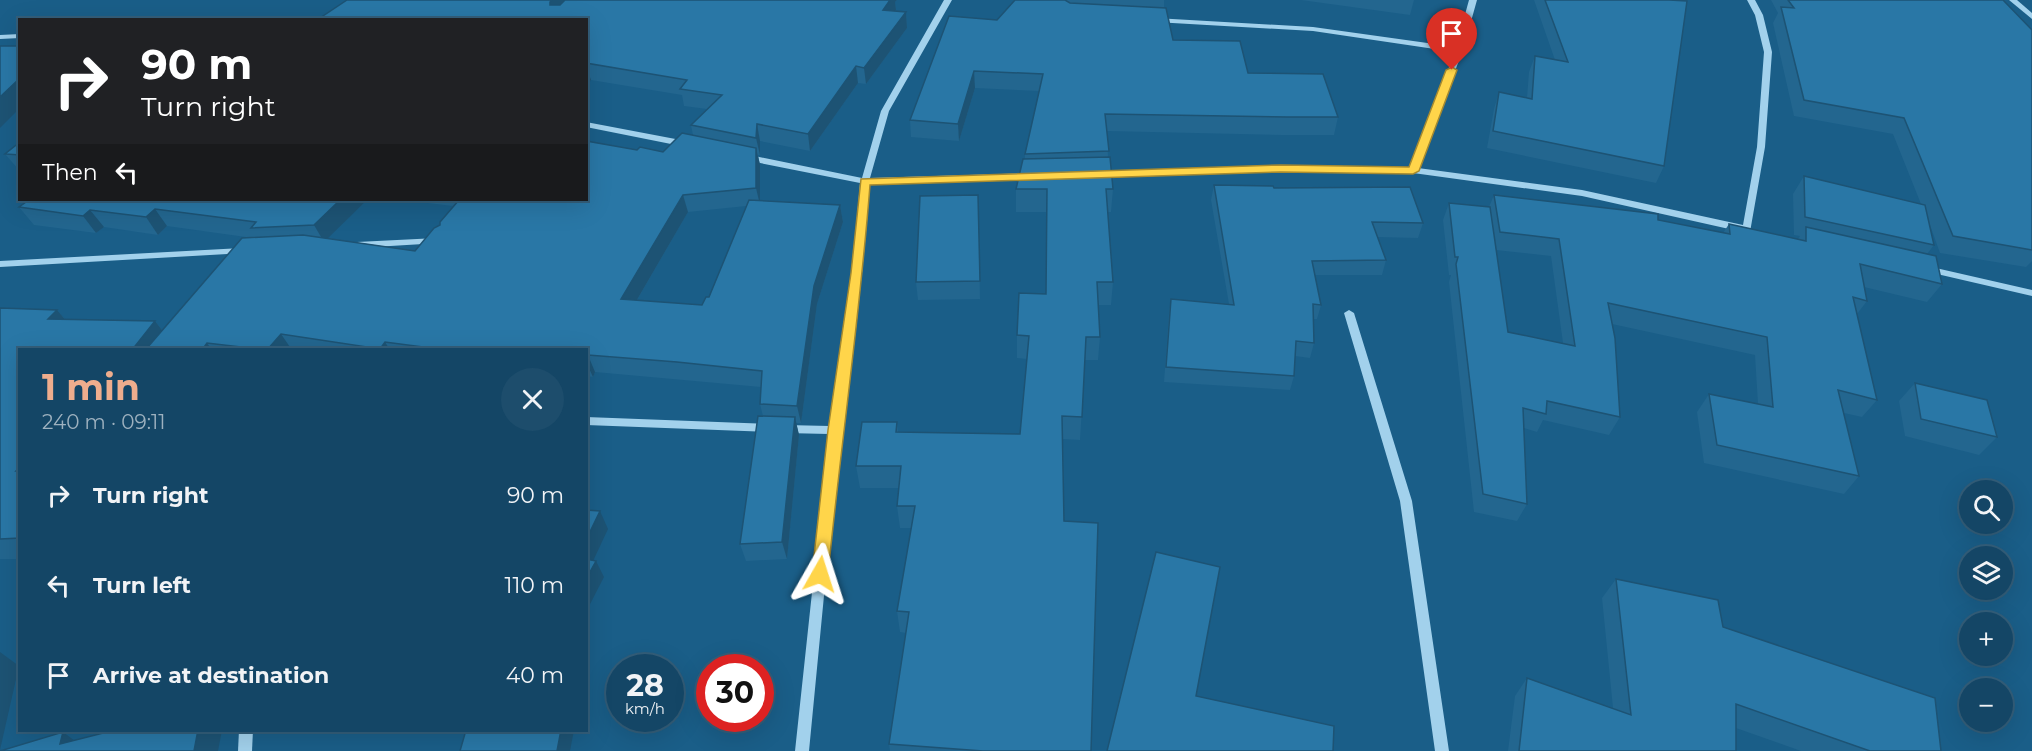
<!DOCTYPE html>
<html lang="en">
<head>
<meta charset="utf-8">
<style>
	:root { --surface:#144666; --page:#1d4d6c; --text:#f1f3f6; --muted:#9db1bf; --line:#335e7a; --accent:#eead8d }
	body { margin:0; font-family:Montserrat,sans-serif; background:var(--page); color:var(--text); height:100vh; display:flex; flex-direction:column; font-size:22px; white-space:nowrap }
	* { box-sizing:border-box; margin:0 }
	p { font-size:20px; color:var(--muted) }
	.icon { flex:none; width:33px; height:33px; fill:none; stroke:currentColor; stroke-width:2; stroke-linecap:round; stroke-linejoin:round }
	.map { position:relative; flex:1; overflow:hidden }
	.panel { position:absolute; left:18px; top:348px; width:570px; height:384px; display:flex; flex-direction:column; background:var(--surface); border-radius:0px; box-shadow:0 6px 24px #0002,0 0 0 2px var(--line) }
	.panel>* { flex:none }
	.top-card { position:absolute; left:18px; top:18px; width:570px; height:183px; border-radius:0px; box-shadow:0 6px 24px #0002,0 0 0 2px var(--line); background:#202124; color:#fff; overflow:hidden }
	.buttons { position:absolute; left:1959px; top:480px; display:grid; gap:12px }
	.buttons a { display:grid; place-items:center; width:54px; height:54px; border-radius:50%; background:var(--surface); box-shadow:0 6px 24px #0002,0 0 0 2px var(--line); font-size:30px }
	.speed { position:absolute; left:606px; top:654px; display:flex; gap:12px; font-size:30px; font-weight:700; text-align:center }
	.speed>* { display:grid; place-content:center; width:78px; height:78px; border-radius:50%; background:var(--surface); box-shadow:0 6px 24px #0002,0 0 0 2px var(--line); line-height:1 }
	.speed small { font-size:15px; font-weight:400 }
	.speed .limit { border:9px solid #d22; background:#fff; color:#111 }
	.pin { position:absolute; display:grid; place-items:center; width:51px; height:51px; color:#fff; margin:-62px -26px; border-radius:50% 50% 50% 0; rotate:-45deg; box-shadow:0 0 6px #0007 }
	.pin .icon { rotate:45deg }
	.me { position:absolute; width:66px; margin:-33px; rotate:6deg; stroke-linejoin:round; filter:drop-shadow(0 0 4px #0008) }
	.turn { display:flex; align-items:center; gap:21px; height:126px; padding:0 24px; font-size:27px }
	.turn .icon { width:78px; height:78px; stroke-width:2.5 }
	.turn b { display:block; font-size:42px; line-height:51px }
	.then { display:flex; align-items:center; height:57px; padding:0 24px; background:#0003; gap:12px; font-size:22px }
	.round { display:grid; place-items:center; flex:none; width:63px; height:63px; border-radius:32px; background:var(--page) }
	.overview { display:flex; align-items:center; justify-content:space-between; height:102px; padding:0 24px }
	h1 { font-size:36px; font-weight:700; line-height:45px; color:var(--accent) }
	ul { padding:0; list-style:none }
	li { display:flex; align-items:center; gap:18px; height:90px; padding:0 24px }
	li div { flex:1 }
	li b { display:block; font-size:22px }
	li em { font-style:normal }
	.map>svg:first-child { display:block }
	.lines { fill:none; stroke-linecap:round; stroke-linejoin:round }
	.minor { fill:#a2d1ec; fill-rule:evenodd }
	.wall { fill:#23668f; fill-rule:evenodd }
	.shaded-wall { fill:#1d5374 }
	.building { fill:#2977a6; stroke:#1d5374; stroke-width:1.5 }
	.route { fill:#ffd54a; stroke:#a68a30; stroke-width:1.5 }
</style>
</head>
<body>
<div class="map">
<svg width="2032" height="751" viewBox="0 0 2032 751">
	<rect width="100%" height="100%" fill="#1a5e88"/>
	<g class="lines">
		<!-- minor -->
		<g class="minor">
			<path d="M 944,0 L 952,0 L 889,111 L 870,178 L 1033,173 L 1037,176 L 1033,179 L 869,184 L 862,273 L 840,430 L 809,751 L 795,751 L 829,434 L 785,433 L 781,432 L 780,429 L 781,426 L 785,425 L 830,426 L 852,273 L 860,183 L 745,160 L 741,157 L 745,154 L 862,178 L 881,111 Z"/>
			<path d="M 1469,0 L 1477,0 L 1463,50 L 1418,168 L 1582,190 L 1743,225 L 1757,147 L 1764,52 L 1755,15 L 1747,0 L 1755,0 L 1763,15 L 1772,52 L 1765,147 L 1750,232 L 1747,233 L 1582,196 L 1413,173 L 1281,172 L 1097,177 L 1093,174 L 1097,171 L 1281,166 L 1410,167 L 1455,52 L 1313,31 L 1155,22 L 1151,20 L 1155,18 L 1313,27 L 1456,47 Z"/>
			<path d="M 2009,0 L 2017,0 L 2032,13 L 2032,19 Z"/>
			<path d="M 20,34 L 20,38 L 0,39 L 0,35 Z"/>
			<path d="M 586,122 L 686,141 L 690,144 L 686,147 L 586,127 Z"/>
			<path d="M 437,238 L 442,241 L 440,243 L 357,248 L 352,245 L 357,242 Z"/>
			<path d="M 242,248 L 245,249 L 247,251 L 245,253 L 0,267 L 0,261 Z"/>
			<path d="M 1927,266 L 2032,290 L 2032,296 L 1924,271 L 1922,269 L 1924,267 Z"/>
			<path d="M 1349,310 L 1354,313 L 1412,501 L 1449,751 L 1435,751 L 1400,501 L 1344,313 Z"/>
			<path d="M 586,417 L 769,424 L 773,425 L 774,428 L 773,431 L 769,432 L 586,425 Z"/>
			<path d="M 239,730 L 253,730 L 252,751 L 238,751 Z"/>
		</g>
	</g>
	<!-- wall -->
	<g class="wall">
		<path d="M 347,0 L 897,0 L 895,2 L 896,11 L 906,12 L 907,28 L 866,84 L 858,83 L 810,151 L 760,141 L 760,155 L 758,155 L 760,165 L 760,200 L 840,205 L 843,222 L 817,304 L 801,423 L 796,423 L 799,435 L 787,559 L 746,561 L 740,544 L 763,416 L 760,404 L 761,387 L 595,372 L 593,377 L 586,376 L 586,350 L 20,350 L 20,559 L 0,559 L 0,308 L 57,310 L 66,320 L 155,321 L 162,330 L 253,238 L 167,226 L 158,235 L 104,227 L 96,233 L 34,225 L 19,207 L 367,200 L 327,238 L 415,251 L 440,225 L 453,206 L 402,200 L 586,200 L 637,150 L 663,152 L 693,135 L 691,125 L 707,109 L 684,106 L 682,95 L 591,80 L 586,86 L 586,20 ZM 746,206 L 709,297 L 702,305 L 637,300 L 688,212 Z"/>
		<path d="M 1015,0 L 1164,0 L 1164,8 L 1173,40 L 1248,73 L 1338,117 L 1334,135 L 1283,135 L 1107,131 L 1108,157 L 1113,189 L 1111,212 L 1108,212 L 1113,282 L 1111,305 L 1098,305 L 1100,337 L 1098,360 L 1085,360 L 1080,440 L 1063,439 L 1064,521 L 1091,751 L 890,751 L 889,744 L 906,633 L 900,632 L 897,611 L 911,528 L 900,528 L 897,506 L 899,488 L 860,488 L 856,466 L 897,422 L 898,432 L 1020,434 L 1027,359 L 1017,358 L 1017,335 L 1046,294 L 1046,212 L 1016,212 L 1016,189 L 1025,159 L 1025,154 L 1039,91 L 975,88 L 959,141 L 911,137 L 910,120 Z"/>
		<path d="M 1301,0 L 1414,0 L 1410,15 Z"/>
		<path d="M 1534,0 L 1669,0 L 1664,166 L 1656,183 L 1487,148 L 1494,109 L 1499,92 L 1527,98 L 1529,72 L 1535,56 L 1555,60 Z"/>
		<path d="M 1771,0 L 2003,0 L 2032,30 L 2032,261 L 2026,267 L 1940,253 L 1930,225 L 1934,245 L 1927,254 L 1942,284 L 1927,302 L 1864,287 L 1867,301 L 1857,314 L 1877,400 L 1862,417 L 1844,413 L 1859,476 L 1844,494 L 1704,463 L 1697,412 L 1709,394 L 1758,404 L 1755,355 L 1612,324 L 1620,417 L 1609,435 L 1543,420 L 1537,432 L 1524,428 L 1527,504 L 1517,521 L 1474,512 L 1449,282 L 1451,275 L 1449,275 L 1443,220 L 1449,203 L 1489,207 L 1494,195 L 1658,220 L 1723,233 L 1729,224 L 1798,239 L 1800,236 L 1794,235 L 1793,194 L 1804,176 L 1921,204 L 1893,134 L 1794,116 L 1773,23 L 1778,13 ZM 1496,250 L 1551,256 L 1563,343 L 1508,332 Z"/>
		<path d="M 20,142 L 20,171 L 5,154 Z"/>
		<path d="M 1214,185 L 1274,188 L 1423,223 L 1418,238 L 1377,237 L 1386,260 L 1382,275 L 1315,275 L 1321,305 L 1317,319 L 1313,319 L 1314,343 L 1310,358 L 1295,356 L 1294,376 L 1290,390 L 1164,382 L 1169,313 L 1171,299 L 1229,304 L 1211,200 Z"/>
		<path d="M 978,195 L 980,299 L 918,300 L 916,282 Z"/>
		<path d="M 1915,383 L 1997,437 L 1979,455 L 1905,436 L 1899,401 Z"/>
		<path d="M 1616,579 L 1723,627 L 1941,751 L 1801,751 L 1736,728 L 1736,751 L 1508,751 L 1515,696 L 1527,678 L 1613,708 L 1602,598 Z"/>
	</g>
	<!-- shaded-wall -->
	<g class="shaded-wall">
		<path d="M 552,0 L 571,0 L 555,19 L 550,5 L 550,2 Z"/>
		<path d="M 890,0 L 897,0 L 895,2 L 896,10 L 884,26 L 883,10 Z"/>
		<path d="M 906,12 L 907,28 L 866,84 L 864,68 Z"/>
		<path d="M 586,66 L 591,80 L 586,86 Z"/>
		<path d="M 856,66 L 858,83 L 810,151 L 808,134 Z"/>
		<path d="M 974,71 L 975,88 L 959,141 L 958,124 Z"/>
		<path d="M 20,78 L 20,108 L 0,128 L 0,97 Z"/>
		<path d="M 757,124 L 760,141 L 760,155 L 756,138 Z"/>
		<path d="M 756,148 L 760,165 L 760,205 L 756,188 Z"/>
		<path d="M 683,195 L 688,212 L 627,317 L 621,299 Z"/>
		<path d="M 340,200 L 367,200 L 324,242 L 314,225 Z"/>
		<path d="M 840,205 L 843,222 L 817,304 L 801,423 L 797,406 L 814,286 Z"/>
		<path d="M 155,209 L 167,226 L 158,235 L 146,217 Z"/>
		<path d="M 90,210 L 104,227 L 96,233 L 83,216 Z"/>
		<path d="M 57,310 L 75,331 L 48,319 Z"/>
		<path d="M 155,321 L 171,342 L 147,348 L 148,350 L 132,350 Z"/>
		<path d="M 281,334 L 292,350 L 267,350 Z"/>
		<path d="M 385,342 L 390,350 L 380,350 L 380,349 Z"/>
		<path d="M 207,343 L 212,350 L 202,350 Z"/>
		<path d="M 588,355 L 595,372 L 593,377 L 586,362 L 586,358 Z"/>
		<path d="M 795,417 L 799,435 L 787,559 L 782,542 Z"/>
		<path d="M 600,511 L 608,529 L 587,574 L 586,540 Z"/>
		<path d="M 596,561 L 604,577 L 586,612 L 586,579 Z"/>
		<path d="M 0,652 L 19,666 L 0,750 Z"/>
		<path d="M 198,730 L 222,730 L 218,751 L 194,751 Z"/>
		<path d="M 561,730 L 574,730 L 570,751 L 557,751 Z"/>
		<path d="M 63,732 L 87,750 L 60,744 Z"/>
	</g>
	<!-- building -->
	<g class="building">
		<path d="M 347,0 L 552,0 L 550,2 L 550,5 L 560,5 L 565,0 L 890,0 L 883,10 L 906,12 L 864,68 L 856,66 L 808,134 L 757,124 L 756,138 L 691,125 L 722,95 L 680,89 L 687,80 L 586,63 L 586,20 L 317,20 Z"/>
		<path d="M 1015,0 L 1065,0 L 1070,3 L 1166,8 L 1173,40 L 1240,41 L 1248,73 L 1323,74 L 1338,117 L 1287,117 L 1105,114 L 1109,151 L 1025,154 L 1043,74 L 974,71 L 958,124 L 910,120 L 949,16 L 997,20 Z"/>
		<path d="M 1545,0 L 1669,0 L 1687,1 L 1664,166 L 1493,131 L 1499,92 L 1532,99 L 1535,56 L 1568,62 Z"/>
		<path d="M 1788,0 L 2003,0 L 2032,30 L 2032,250 L 1953,236 L 1904,118 L 1804,100 L 1781,7 L 1794,8 Z"/>
		<path d="M 0,46 L 20,46 L 20,78 L 0,97 Z"/>
		<path d="M 682,133 L 756,148 L 756,188 L 683,195 L 621,299 L 702,305 L 706,297 L 709,297 L 749,200 L 840,205 L 814,286 L 797,406 L 760,404 L 762,371 L 677,362 L 588,355 L 586,358 L 586,350 L 503,350 L 488,348 L 487,350 L 446,350 L 385,342 L 380,349 L 281,334 L 267,350 L 207,343 L 202,350 L 169,350 L 147,348 L 242,238 L 303,235 L 415,251 L 434,228 L 440,225 L 440,222 L 459,200 L 586,200 L 586,141 L 637,150 L 640,147 L 663,152 Z"/>
		<path d="M 20,142 L 20,155 L 5,154 Z"/>
		<path d="M 1110,157 L 1113,189 L 1106,189 L 1113,282 L 1097,282 L 1100,337 L 1086,337 L 1082,417 L 1062,416 L 1064,521 L 1098,523 L 1091,751 L 983,751 L 889,744 L 909,612 L 897,611 L 915,506 L 897,506 L 901,466 L 856,466 L 862,422 L 897,422 L 896,432 L 1020,434 L 1029,336 L 1017,335 L 1019,293 L 1046,294 L 1047,189 L 1016,189 L 1023,159 Z"/>
		<path d="M 1804,176 L 1925,205 L 1934,245 L 1805,217 Z"/>
		<path d="M 1214,185 L 1273,186 L 1274,188 L 1410,187 L 1423,223 L 1372,222 L 1386,260 L 1312,261 L 1321,305 L 1313,304 L 1314,343 L 1296,341 L 1294,376 L 1166,367 L 1171,299 L 1234,305 Z"/>
		<path d="M 978,195 L 980,281 L 916,282 L 920,196 Z"/>
		<path d="M 1494,195 L 1658,214 L 1658,220 L 1730,234 L 1729,224 L 1806,241 L 1806,227 L 1936,256 L 1942,284 L 1860,264 L 1867,301 L 1853,297 L 1877,400 L 1838,390 L 1859,476 L 1717,445 L 1709,394 L 1773,407 L 1767,337 L 1608,303 L 1615,338 L 1620,417 L 1547,401 L 1546,414 L 1523,408 L 1527,504 L 1483,494 L 1456,264 L 1458,257 L 1455,257 L 1449,203 L 1490,207 L 1508,332 L 1575,346 L 1559,239 L 1500,232 Z"/>
		<path d="M 29,200 L 340,200 L 314,225 L 251,228 L 256,222 L 155,209 L 146,217 L 90,210 L 83,216 L 19,207 Z"/>
		<path d="M 0,308 L 57,310 L 48,319 L 155,321 L 132,350 L 20,350 L 20,467 L 16,471 L 20,471 L 20,538 L 0,539 Z"/>
		<path d="M 1915,383 L 1987,400 L 1997,437 L 1921,419 Z"/>
		<path d="M 758,416 L 795,417 L 782,542 L 740,544 Z"/>
		<path d="M 586,510 L 600,511 L 586,540 Z"/>
		<path d="M 1156,552 L 1220,567 L 1196,696 L 1334,726 L 1333,751 L 1107,751 Z"/>
		<path d="M 586,559 L 596,561 L 586,579 Z"/>
		<path d="M 1616,579 L 1718,600 L 1723,627 L 1935,698 L 1941,751 L 1870,751 L 1736,704 L 1736,751 L 1519,751 L 1527,678 L 1631,715 Z"/>
		<path d="M 115,730 L 198,730 L 194,751 L 0,751 L 63,732 L 60,744 Z"/>
		<path d="M 466,730 L 561,730 L 557,751 L 460,751 Z"/>
	</g>
	<!-- route -->
	<path class="route" d="M 1452,67 L 1457,70 L 1419,171 L 1413,174 L 1281,172 L 870,185 C 860,315 841,444 828,574 L 826,579 L 820,581 L 815,579 L 812,574 L 828,430 L 851,273 L 861,179 L 1281,165 L 1409,167 L 1446,70 Z"/>
</svg>
<div class="buttons">
<a><svg class="icon" aria-label="search" viewBox="0 0 24 24"><circle cx="10" cy="10" r="6"/><path d="M15 15l6 6"/></svg></a>
<a><svg class="icon" aria-label="layers" viewBox="0 0 24 24"><path d="M12 4l9 5-9 5-9-5zM3 14l9 5 9-5"/></svg></a>
<a>+</a>
<a>−</a>
</div>
<div class="speed"><div>28<small>km/h</small></div><div class="limit">30</div></div>
<div class="pin" style="left:1452px;top:70px;background:#d93025"><svg class="icon" aria-label="arrive" viewBox="0 0 24 24"><path d="M6 21V4h12l-3 4 3 4H6"/></svg></div>
<svg class="me" style="left:820px;top:574px" viewBox="-20 -20 40 40"><path d="M0-17L14 15 0 8-14 15z" fill="#ffd54a" stroke="#fff" stroke-width="4"/></svg>
<div class="top-card">
<div class="turn"><svg class="icon" aria-label="right" viewBox="0 0 24 24"><path d="M7 20v-9h11M14 6l5 5-5 5"/></svg><div><b>90 m</b>Turn right</div></div>
<div class="then">Then<svg class="icon" aria-label="left" viewBox="0 0 24 24"><path d="M17 20v-9H6M10 6l-5 5 5 5"/></svg></div>
</div>
<section class="panel">
<div class="overview"><div><h1>1 min</h1><p>240 m · 09:11</p></div><a class="round"><svg class="icon" aria-label="close" viewBox="0 0 24 24"><path d="M6 6l12 12M18 6L6 18"/></svg></a></div>
<ul>
<li><svg class="icon" aria-label="right" viewBox="0 0 24 24"><path d="M7 20v-9h11M14 6l5 5-5 5"/></svg><div><b>Turn right</b></div><em>90 m</em></li>
<li><svg class="icon" aria-label="left" viewBox="0 0 24 24"><path d="M17 20v-9H6M10 6l-5 5 5 5"/></svg><div><b>Turn left</b></div><em>110 m</em></li>
<li><svg class="icon" aria-label="arrive" viewBox="0 0 24 24"><path d="M6 21V4h12l-3 4 3 4H6"/></svg><div><b>Arrive at destination</b></div><em>40 m</em></li>
</ul>
</section>
</div>
</body>
</html>
